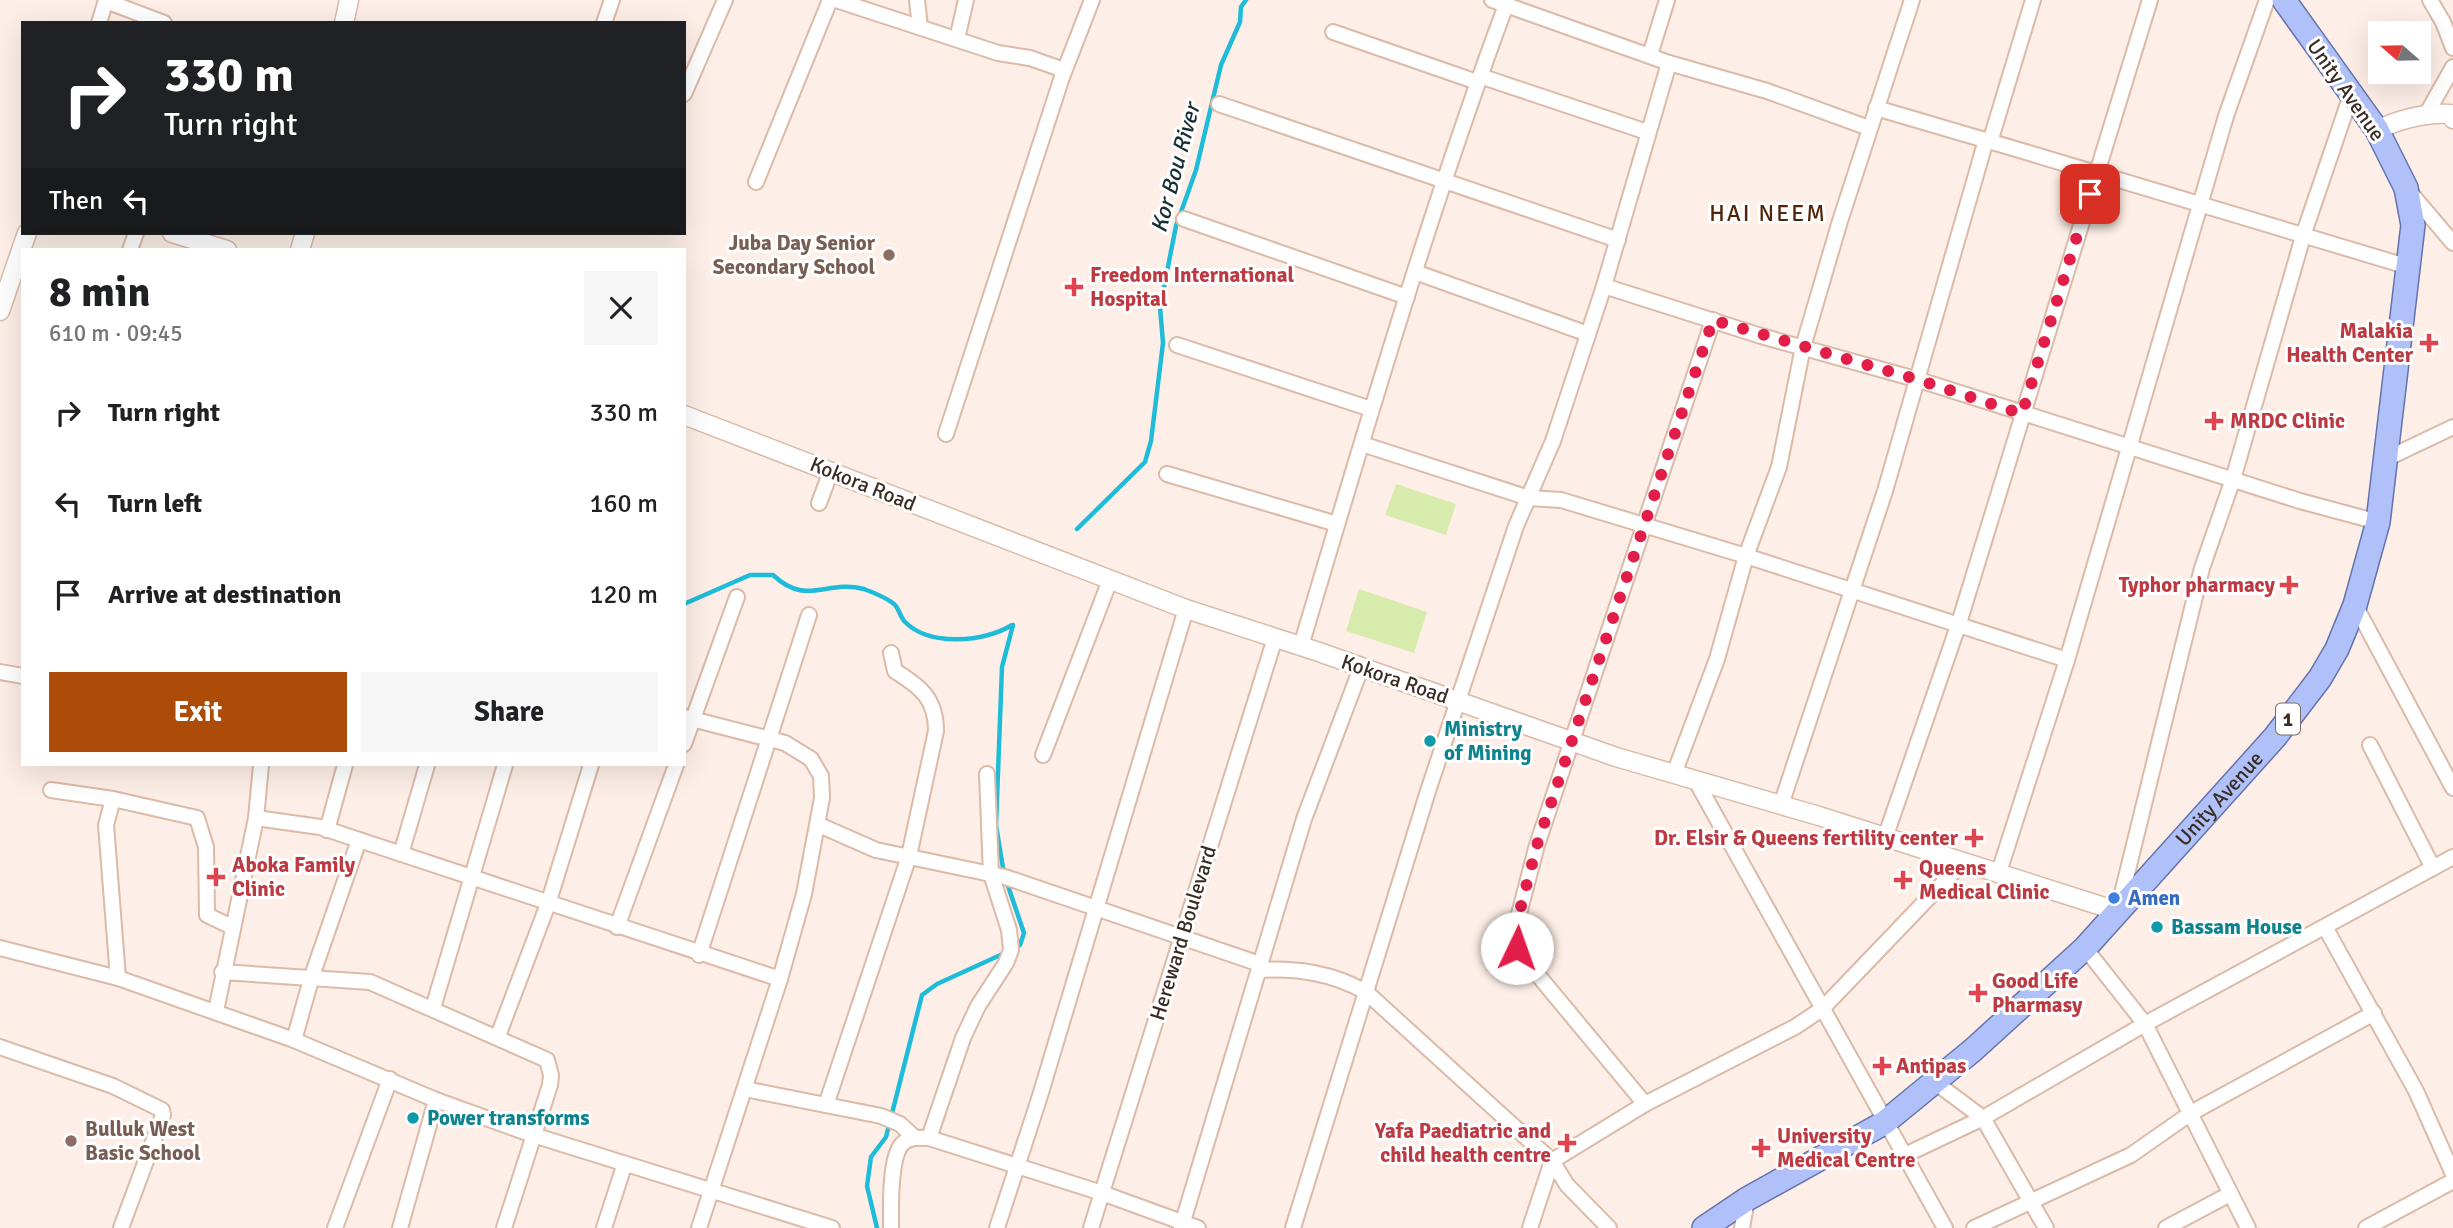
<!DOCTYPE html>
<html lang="en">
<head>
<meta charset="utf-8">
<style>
	:root { --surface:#fff; --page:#f6f6f6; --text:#202124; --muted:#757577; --accent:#ad4b08 }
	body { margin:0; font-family:Signika,sans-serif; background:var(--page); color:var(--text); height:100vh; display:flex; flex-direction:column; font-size:26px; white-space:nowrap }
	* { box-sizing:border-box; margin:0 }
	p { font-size:23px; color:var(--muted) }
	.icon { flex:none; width:38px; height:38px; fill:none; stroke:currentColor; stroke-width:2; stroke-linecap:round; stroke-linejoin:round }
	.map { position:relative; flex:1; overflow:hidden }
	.panel { position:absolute; left:21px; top:248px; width:665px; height:518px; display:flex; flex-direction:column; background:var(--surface); border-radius:0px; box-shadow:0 7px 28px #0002 }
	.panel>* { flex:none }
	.banner { position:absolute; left:21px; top:21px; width:665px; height:214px; border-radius:0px; box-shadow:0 7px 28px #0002; background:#202124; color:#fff; overflow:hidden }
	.needle { width:46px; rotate:290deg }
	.tools { position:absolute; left:2368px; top:21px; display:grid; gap:14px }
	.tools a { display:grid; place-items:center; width:63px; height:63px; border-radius:0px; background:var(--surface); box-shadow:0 7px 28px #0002; font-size:35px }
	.pin { position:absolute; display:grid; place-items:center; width:60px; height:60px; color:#fff; margin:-30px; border-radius:14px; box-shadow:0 4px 10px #0006 }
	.me { position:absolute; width:77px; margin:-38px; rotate:3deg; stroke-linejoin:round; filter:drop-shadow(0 0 5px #0008) }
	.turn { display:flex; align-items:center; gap:24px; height:147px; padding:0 28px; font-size:32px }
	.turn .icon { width:91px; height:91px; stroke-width:2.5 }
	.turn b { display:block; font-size:49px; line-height:60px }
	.then { display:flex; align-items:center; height:66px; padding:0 28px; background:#0003; gap:14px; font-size:26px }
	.round { display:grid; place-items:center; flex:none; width:74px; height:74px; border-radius:0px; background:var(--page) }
	.summary { display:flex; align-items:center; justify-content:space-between; height:119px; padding:0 28px }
	h1 { font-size:42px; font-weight:700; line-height:52px }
	.action { display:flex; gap:14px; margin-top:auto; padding:14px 28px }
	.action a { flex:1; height:80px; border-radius:0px; background:var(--accent); color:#fff; font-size:28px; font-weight:700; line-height:80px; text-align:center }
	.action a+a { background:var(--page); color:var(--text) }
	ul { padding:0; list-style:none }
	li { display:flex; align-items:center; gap:21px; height:91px; padding:0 28px }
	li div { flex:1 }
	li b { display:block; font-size:26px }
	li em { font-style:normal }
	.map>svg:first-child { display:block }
	.green { fill:#d7ecac }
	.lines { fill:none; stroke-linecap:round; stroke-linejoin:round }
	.stream { stroke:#1fbcd9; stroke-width:4.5 }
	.minor-casing { stroke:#dbbaa7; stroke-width:18 }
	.tertiary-casing { stroke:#dbbaa7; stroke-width:21 }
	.primary-casing { stroke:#6572ad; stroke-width:26 }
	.minor { stroke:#fff; stroke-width:14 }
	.tertiary { stroke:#fff; stroke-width:18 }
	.primary { stroke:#b0c1fa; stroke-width:23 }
	.route { stroke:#e11d48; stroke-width:12; stroke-dasharray:0 21.6 }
	.education-dot { fill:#8d6e63; stroke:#fff; stroke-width:2.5 }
	.health-dot { fill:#e0444e; stroke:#fff; stroke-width:2.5 }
	.culture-dot { fill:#0f9aa8; stroke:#fff; stroke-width:2.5 }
	.shop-dot { fill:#3f7fe0; stroke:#fff; stroke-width:2.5 }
	.labels { text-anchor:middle; stroke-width:6; stroke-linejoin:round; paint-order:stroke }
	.shield { fill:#fff; stroke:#746b66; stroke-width:2 }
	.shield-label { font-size:19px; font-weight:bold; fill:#392c25 }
	.street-label { font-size:21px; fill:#392c25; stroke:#fff }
	.education-label { font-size:21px; font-weight:bold; fill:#785e54; stroke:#fff; text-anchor:end }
	.health-label { font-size:21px; font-weight:bold; fill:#be3a42; stroke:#fff; text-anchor:start }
	.culture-label { font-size:21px; font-weight:bold; fill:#0d838f; stroke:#fff; text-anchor:start }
	.shop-label { font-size:21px; font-weight:bold; fill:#366cbe; stroke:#fff; text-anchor:start }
	.water-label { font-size:23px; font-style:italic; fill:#172f34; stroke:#fff }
	.neighbourhood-label { font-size:23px; letter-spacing:2px; fill:#532408; stroke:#fff }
</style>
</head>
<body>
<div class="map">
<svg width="2453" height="1228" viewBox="0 0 2453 1228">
	<rect width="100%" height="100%" fill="#fdefe7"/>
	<!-- green -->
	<g class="green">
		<path d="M 1396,484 L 1456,504 L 1446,535 L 1385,515 Z"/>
		<path d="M 1359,589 L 1427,612 L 1414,653 L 1346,631 Z"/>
	</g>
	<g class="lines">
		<!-- stream -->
		<g class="stream">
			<path d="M 1077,529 L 1145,462 L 1151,441 L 1163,343 L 1160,307 L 1176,226 L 1196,170 L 1221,65 L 1240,22 L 1241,7 L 1246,0"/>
			<path d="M 684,604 L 750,575 L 773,575 C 807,607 826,579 864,589 C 872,592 887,598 894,604 C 899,608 900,617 905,622 C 930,647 985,642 1012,625"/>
			<path d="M 1004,874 L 996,825 L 1002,667 L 1013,625"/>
			<path d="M 1007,883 L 1024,933 L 1020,945 L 1014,948"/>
			<path d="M 877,1228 L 867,1186 L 871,1157 L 886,1137 L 922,995 L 937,984 L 1007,952"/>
		</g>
		<!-- minor casing -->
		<g class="minor-casing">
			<g id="minor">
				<path d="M 836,0 L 998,53 L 1030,58 L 1061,69 L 1062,77 L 946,434"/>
				<path d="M 917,0 L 920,27"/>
				<path d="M 1492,0 L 1669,63 L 1767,91 L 1869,128"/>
				<path d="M 2430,0 L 2443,22 L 2453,48"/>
				<path d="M 106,1 L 164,23"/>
				<path d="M 99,23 L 106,0"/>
				<path d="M 604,23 L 612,0"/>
				<path d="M 1333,32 L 1477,82"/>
				<path d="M 957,39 L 966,0"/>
				<path d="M 1650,55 L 1667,0"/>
				<path d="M 1480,76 L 1647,132"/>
				<path d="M 1062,77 L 1092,0"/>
				<path d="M 684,94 L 725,0"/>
				<path d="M 1219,104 L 1618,240"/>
				<path d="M 1876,108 C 2054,160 2232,213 2409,267"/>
				<path d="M 2426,115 L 2453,67"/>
				<path d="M 1990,142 L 2033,0"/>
				<path d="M 756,182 L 830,0"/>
				<path d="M 2408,190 L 2453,243"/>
				<path d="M 1184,219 L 1407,297"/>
				<path d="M 130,250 L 136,233"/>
				<path d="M 1415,272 L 1588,334"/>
				<path d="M 1604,286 L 1761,336 L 1919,380 L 2300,501 L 2378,522"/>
				<path d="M 1177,345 L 1371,409"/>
				<path d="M 1362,444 L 1529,498 L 1561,500 L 1746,556 L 2067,660"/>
				<path d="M 2388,458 L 2453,427"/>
				<path d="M 1167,474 L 1337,524"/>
				<path d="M 819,503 L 831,471"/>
				<path d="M 2355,605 L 2453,788"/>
				<path d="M 1301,646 C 1365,431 1428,215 1506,5"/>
				<path d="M 0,672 L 23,676"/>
				<path d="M 684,717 L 785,743 L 811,759 L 821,776 L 822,798 L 804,894 L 780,979 L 699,1228"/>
				<path d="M 684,744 L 737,597"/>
				<path d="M 2370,745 L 2433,868"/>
				<path d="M 1043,755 L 1110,580"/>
				<path d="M 1674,774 L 1717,659 L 1746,556 L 1779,467 L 1803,347 L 1840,221 L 1912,0"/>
				<path d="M 1696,781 L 1945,1228"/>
				<path d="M 51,790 L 113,799 L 197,818 L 206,847 L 207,915 L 232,927"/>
				<path d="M 113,799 L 106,825 L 118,978"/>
				<path d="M 1781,805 L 1885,491 L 1986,140"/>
				<path d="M 256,818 L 320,827 L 780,979"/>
				<path d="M 819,825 L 876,850 L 1005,877 L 1260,964"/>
				<path d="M 327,830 L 345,765"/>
				<path d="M 1885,838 L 1959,623 L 2150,0"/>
				<path d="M 401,854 L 427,765"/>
				<path d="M 1999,872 L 2067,660 L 2226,116 L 2267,0"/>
				<path d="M 2119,906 L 2202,568 L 2233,479 L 2304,233 L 2351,95"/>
				<path d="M 617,927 L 676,765"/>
				<path d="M 2325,927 L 2416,1091 L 2453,1174"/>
				<path d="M 0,948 L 118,978 L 294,1040 L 436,1100 L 533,1135 L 832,1228"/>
				<path d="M 2085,948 L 2145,1024 L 2248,1228"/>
				<path d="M 699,955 L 809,615"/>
				<path d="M 1259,970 C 1298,968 1332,973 1366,992 L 1552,1161 L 1567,1185 L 1609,1228"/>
				<path d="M 222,972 L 370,982 L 547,1060 L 551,1075 L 550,1085 L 504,1228"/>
				<path d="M 433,1008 L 505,765"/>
				<path d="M 216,1011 L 256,818 L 261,765"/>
				<path d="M 498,1036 L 548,904 L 591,765"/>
				<path d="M 294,1040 L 312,976 L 359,840"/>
				<path d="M 0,1047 L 113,1086 L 162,1110 L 163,1115 L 121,1228"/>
				<path d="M 1936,1083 L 1983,1118 L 2046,1228"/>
				<path d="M 745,1089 L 881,1116 L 900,1124 L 914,1137"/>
				<path d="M 1645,1104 L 1527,962 L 1517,948 L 1514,933 L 1537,845 L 1713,320"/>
				<path d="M 826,1105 L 909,856 L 936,731 C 936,699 921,687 895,671 L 891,653"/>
				<path d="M 929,1138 L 963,1038 L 978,1006 L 1006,963 L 1011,950 L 1009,930 L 991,874 L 987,774"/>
				<path d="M 1903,1156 L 1983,1118 L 2145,1024 L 2453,857"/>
				<path d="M 335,1228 L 390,1079"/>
				<path d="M 400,1228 L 436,1100"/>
				<path d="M 604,1228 L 624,1166"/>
				<path d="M 891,1228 C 891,1209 889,1159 902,1144 C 910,1136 920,1138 929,1138 L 1102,1193 L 1198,1228"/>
				<path d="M 997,1228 L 1039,1099 L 1186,609"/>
				<path d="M 1091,1228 L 1275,638"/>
				<path d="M 1181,1228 L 1304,819 L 1361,668"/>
				<path d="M 1293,1228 L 1428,791 L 1516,526 L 1553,441 L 1604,286 L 1669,63"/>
				<path d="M 1530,1228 L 1552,1161 L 1645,1104 L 1795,1027 L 1822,1009 L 1963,862"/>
				<path d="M 1742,1228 L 1747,1199"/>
				<path d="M 1974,1228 L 2131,1155 L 2191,1113 L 2374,1013"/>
				<path d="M 2166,1228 L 2230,1194"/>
				<path d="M 2366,1228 L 2453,1181"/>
			</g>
		</g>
		<!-- tertiary casing -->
		<g class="tertiary-casing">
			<g id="tertiary">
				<path d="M 344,23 L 349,0"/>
				<path d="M 2377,130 C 2397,120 2427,112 2450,114 L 2453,119"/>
				<path d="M 172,233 L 227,250"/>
				<path d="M 300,250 L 305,233"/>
				<path d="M 0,311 L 27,233"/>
				<path d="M 684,415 L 1186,609 L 1316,651 L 1616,757 L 1819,816 L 2117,911"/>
			</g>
		</g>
		<!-- primary casing -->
		<g class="primary-casing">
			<g id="primary">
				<path id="s1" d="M 1704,1228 L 1747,1199 L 1884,1123 L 1973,1050 L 2085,948 L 2275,737 L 2320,678 L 2337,649 L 2355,605 L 2378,522 L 2413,225 L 2406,188 L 2377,130 L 2284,0"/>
			</g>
		</g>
		<!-- minor -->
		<use href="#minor" class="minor"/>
		<!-- tertiary -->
		<use href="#tertiary" class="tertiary"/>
		<!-- primary -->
		<use href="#primary" class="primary"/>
	</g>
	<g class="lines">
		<!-- route -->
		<path class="route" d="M 1517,948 L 1514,933 L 1537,845 L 1713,320 L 1919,380 L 2022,414 L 2090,194"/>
	</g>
	<!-- markers -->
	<g class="education-dot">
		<circle cx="889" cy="255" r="7"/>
		<circle cx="71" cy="1141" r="7"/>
	</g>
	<g class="health-dot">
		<path d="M1070.5 276.5h7v7h7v7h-7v7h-7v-7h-7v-7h7z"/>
		<path d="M2425.5 332.5h7v7h7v7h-7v7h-7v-7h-7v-7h7z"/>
		<path d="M2210.5 410.5h7v7h7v7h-7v7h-7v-7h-7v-7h7z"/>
		<path d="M2285.5 574.5h7v7h7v7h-7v7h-7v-7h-7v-7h7z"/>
		<path d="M1970.5 827.5h7v7h7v7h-7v7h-7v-7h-7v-7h7z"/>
		<path d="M212.5 866.5h7v7h7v7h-7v7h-7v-7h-7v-7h7z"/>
		<path d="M1899.5 869.5h7v7h7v7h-7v7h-7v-7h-7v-7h7z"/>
		<path d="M1974.5 982.5h7v7h7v7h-7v7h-7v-7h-7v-7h7z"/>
		<path d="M1878.5 1055.5h7v7h7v7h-7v7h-7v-7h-7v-7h7z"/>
		<path d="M1563.5 1132.5h7v7h7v7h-7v7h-7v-7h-7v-7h7z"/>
		<path d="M1757.5 1137.5h7v7h7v7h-7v7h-7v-7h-7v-7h7z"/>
	</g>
	<g class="culture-dot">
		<circle cx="1430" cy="741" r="7"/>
		<circle cx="2157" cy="927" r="7"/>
		<circle cx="413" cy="1118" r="7"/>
	</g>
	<circle class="shop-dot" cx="2114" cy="898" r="7"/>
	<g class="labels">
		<!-- shield labels -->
		<rect class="shield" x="2276" y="703.5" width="24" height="31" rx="5"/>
		<g class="shield-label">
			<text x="2288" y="726">1</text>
		</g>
		<!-- street labels -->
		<g class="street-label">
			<text transform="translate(2346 90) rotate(55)" y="7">Unity Avenue</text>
			<text transform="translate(863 484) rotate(22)" y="7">Kokora Road</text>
			<text transform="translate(1395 679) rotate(19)" y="7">Kokora Road</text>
			<text dy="7" stroke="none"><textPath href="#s1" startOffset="676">Unity Avenue</textPath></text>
			<text transform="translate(1183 933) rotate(-73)" y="7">Hereward Boulevard</text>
		</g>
		<!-- education labels -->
		<g class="education-label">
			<text x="875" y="250">Juba Day Senior<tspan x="875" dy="24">Secondary School</tspan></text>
			<text x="85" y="1136" text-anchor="start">Bulluk West<tspan x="85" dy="24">Basic School</tspan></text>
		</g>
		<!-- health labels -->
		<g class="health-label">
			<text x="1090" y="282">Freedom International<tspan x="1090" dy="24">Hospital</tspan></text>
			<text x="2413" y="338" text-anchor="end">Malakia<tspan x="2413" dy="24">Health Center</tspan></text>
			<text x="2230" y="428">MRDC Clinic</text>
			<text x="2275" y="592" text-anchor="end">Typhor pharmacy</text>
			<text x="1958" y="845" text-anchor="end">Dr. Elsir &amp; Queens fertility center</text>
			<text x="232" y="872">Aboka Family<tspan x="232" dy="24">Clinic</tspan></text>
			<text x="1919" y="875">Queens<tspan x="1919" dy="24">Medical Clinic</tspan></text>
			<text x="1992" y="988">Good Life<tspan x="1992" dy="24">Pharmasy</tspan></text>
			<text x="1896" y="1073">Antipas</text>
			<text x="1551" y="1138" text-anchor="end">Yafa Paediatric and<tspan x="1551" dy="24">child health centre</tspan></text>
			<text x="1777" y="1143">University<tspan x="1777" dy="24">Medical Centre</tspan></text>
		</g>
		<!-- culture labels -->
		<g class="culture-label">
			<text x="1444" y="736">Ministry<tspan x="1444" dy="24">of Mining</tspan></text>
			<text x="2171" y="934">Bassam House</text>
			<text x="427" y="1125">Power transforms</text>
		</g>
		<!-- shop labels -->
		<g class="shop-label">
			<text x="2128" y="905">Amen</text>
		</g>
		<!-- water labels -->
		<g class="water-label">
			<text transform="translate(1175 168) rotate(-75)" y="8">Kor Bou River</text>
		</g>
		<!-- neighbourhood labels -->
		<g class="neighbourhood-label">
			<text x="1768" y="221">HAI NEEM</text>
		</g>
	</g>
</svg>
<div class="tools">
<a><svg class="needle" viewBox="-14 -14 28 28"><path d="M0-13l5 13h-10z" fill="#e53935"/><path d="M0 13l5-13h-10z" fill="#757577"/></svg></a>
</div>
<div class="pin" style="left:2090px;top:194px;background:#d93025"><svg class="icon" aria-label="arrive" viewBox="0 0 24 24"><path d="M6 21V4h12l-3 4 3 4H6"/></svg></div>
<svg class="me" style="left:1517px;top:948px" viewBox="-20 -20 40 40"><circle r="19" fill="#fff"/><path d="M0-13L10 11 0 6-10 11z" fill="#e11d48"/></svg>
<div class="banner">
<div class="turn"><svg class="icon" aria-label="right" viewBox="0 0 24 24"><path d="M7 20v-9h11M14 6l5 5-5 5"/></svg><div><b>330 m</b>Turn right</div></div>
<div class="then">Then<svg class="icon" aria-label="left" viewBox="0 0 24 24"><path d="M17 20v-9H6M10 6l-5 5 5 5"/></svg></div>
</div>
<section class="panel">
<div class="summary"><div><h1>8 min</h1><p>610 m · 09:45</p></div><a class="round"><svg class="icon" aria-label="close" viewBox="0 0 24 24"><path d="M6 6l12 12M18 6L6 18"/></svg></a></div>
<ul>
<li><svg class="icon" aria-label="right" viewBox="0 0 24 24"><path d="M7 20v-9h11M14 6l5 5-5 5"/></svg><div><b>Turn right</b></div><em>330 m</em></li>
<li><svg class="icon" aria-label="left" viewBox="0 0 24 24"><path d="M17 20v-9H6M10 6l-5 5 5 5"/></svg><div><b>Turn left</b></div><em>160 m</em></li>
<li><svg class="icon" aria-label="arrive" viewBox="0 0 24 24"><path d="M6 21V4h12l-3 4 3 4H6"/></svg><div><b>Arrive at destination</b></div><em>120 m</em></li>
</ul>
<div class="action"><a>Exit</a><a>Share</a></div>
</section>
</div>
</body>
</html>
